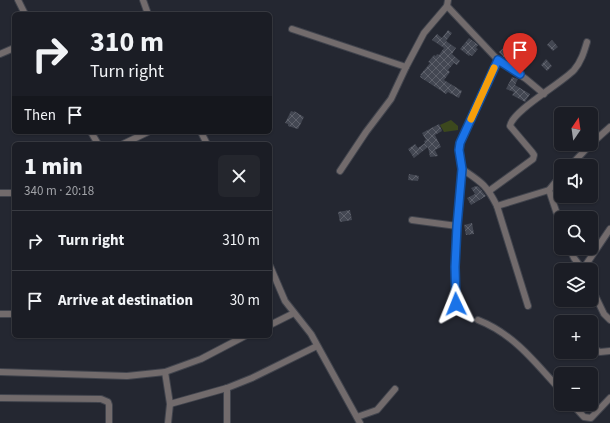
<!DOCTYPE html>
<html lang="en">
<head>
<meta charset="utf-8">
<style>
	:root { --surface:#1b1d25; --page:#24262d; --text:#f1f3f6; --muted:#a0a2a7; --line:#393b42 }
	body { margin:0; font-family:"Source Sans 3",sans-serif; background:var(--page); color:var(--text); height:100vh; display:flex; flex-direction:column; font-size:15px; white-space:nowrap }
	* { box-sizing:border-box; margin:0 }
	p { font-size:13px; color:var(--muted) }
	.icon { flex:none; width:22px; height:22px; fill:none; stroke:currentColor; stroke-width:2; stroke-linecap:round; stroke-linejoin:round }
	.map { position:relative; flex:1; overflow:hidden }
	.panel { position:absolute; left:12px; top:142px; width:260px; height:196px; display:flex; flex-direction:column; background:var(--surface); border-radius:6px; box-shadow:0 1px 3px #0004,0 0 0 1px var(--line) }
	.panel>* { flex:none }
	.hud { position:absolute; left:12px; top:12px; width:260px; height:122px; border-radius:6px; box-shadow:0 1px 3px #0004,0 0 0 1px var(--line); background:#1b1d25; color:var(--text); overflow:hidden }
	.needle { width:26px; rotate:13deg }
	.controls { position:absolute; left:554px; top:107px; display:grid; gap:8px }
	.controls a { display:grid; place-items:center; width:44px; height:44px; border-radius:6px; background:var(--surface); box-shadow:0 1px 3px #0004,0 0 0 1px var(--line); font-size:20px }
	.pin { position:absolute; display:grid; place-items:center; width:34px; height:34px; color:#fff; margin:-41px -17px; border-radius:50% 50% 50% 0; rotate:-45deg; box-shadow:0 0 4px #0007 }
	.pin .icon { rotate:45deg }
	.me { position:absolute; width:44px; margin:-22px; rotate:358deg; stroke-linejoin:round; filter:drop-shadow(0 0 3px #0008) }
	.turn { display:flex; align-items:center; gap:14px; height:84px; padding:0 12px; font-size:18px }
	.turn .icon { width:52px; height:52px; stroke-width:2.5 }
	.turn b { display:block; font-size:28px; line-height:34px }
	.then { display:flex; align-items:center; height:38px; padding:0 12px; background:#0003; gap:8px; font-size:15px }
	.round { display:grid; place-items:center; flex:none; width:42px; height:42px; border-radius:6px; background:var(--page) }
	.headline { display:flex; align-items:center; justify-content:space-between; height:68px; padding:0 12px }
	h1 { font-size:24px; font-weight:800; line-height:30px }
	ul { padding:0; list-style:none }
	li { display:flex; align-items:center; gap:12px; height:60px; padding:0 12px; border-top:1px solid var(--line) }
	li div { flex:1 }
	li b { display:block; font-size:15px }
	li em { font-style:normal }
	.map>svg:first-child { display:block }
	.grass { fill:url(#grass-tufts) }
	.building { fill:url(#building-cross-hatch) }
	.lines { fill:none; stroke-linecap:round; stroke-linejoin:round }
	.minor-casing { stroke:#41444d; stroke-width:8 }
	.minor { stroke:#726b6c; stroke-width:6 }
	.route-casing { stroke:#114b97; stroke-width:10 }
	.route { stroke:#1a73e8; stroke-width:7 }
	.slow { stroke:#f59e0b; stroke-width:7 }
</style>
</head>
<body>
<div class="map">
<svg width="610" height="423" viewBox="0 0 610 423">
	<defs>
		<pattern id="grass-tufts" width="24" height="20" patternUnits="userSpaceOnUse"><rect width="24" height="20" fill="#3c481d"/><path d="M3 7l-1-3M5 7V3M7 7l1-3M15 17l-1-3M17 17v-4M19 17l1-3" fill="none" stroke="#58623e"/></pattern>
		<pattern id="building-cross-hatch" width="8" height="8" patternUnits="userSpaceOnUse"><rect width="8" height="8" fill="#434752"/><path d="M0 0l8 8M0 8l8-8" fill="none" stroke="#5e616b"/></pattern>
	</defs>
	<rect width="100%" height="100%" fill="#242731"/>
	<!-- grass -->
	<path class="grass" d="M 451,120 L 458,126 L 458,130 L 444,132 L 440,125 Z"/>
	<!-- building -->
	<g class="building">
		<path d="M 448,30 L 452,33 L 446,41 L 456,48 L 452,54 L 460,61 L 457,65 L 454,63 L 448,70 L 450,72 L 444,80 L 462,91 L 459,98 L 448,92 L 446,94 L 420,77 L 421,75 L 420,75 L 430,63 L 428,62 L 434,55 L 436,56 L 437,54 L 439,55 L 444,48 L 432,40 L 437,34 L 442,38 Z"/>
		<path d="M 469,38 L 478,45 L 476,48 L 478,49 L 472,56 L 470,55 L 469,56 L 460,49 Z"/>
		<path d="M 552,40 L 558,47 L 553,51 L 547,45 Z"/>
		<path d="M 518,41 L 524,48 L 516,55 L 514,52 L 505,59 L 499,52 L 504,47 L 507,50 Z"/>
		<path d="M 546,59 L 552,66 L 547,71 L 541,65 Z"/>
		<path d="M 512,77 L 518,79 L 515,85 L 530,94 L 525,102 L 512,95 L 514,92 L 506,89 Z"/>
		<path d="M 291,111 L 294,112 L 294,111 L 304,117 L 298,129 L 288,126 L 288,124 L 285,123 Z"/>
		<path d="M 439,124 L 442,131 L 435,135 L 441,147 L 435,150 L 438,156 L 430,157 L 428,147 L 414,158 L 408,149 L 415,144 L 418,148 L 425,143 L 424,141 L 426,140 L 422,133 Z"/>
		<path d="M 409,174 L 419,176 L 418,181 L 408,180 Z"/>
		<path d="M 476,186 L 479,187 L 486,196 L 471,205 L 467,198 L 475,194 L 471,188 Z"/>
		<path d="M 350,210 L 352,220 L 340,222 L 338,212 Z"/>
		<path d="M 472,223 L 474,234 L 466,235 L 464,225 Z"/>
	</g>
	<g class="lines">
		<!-- minor casing -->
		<g class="minor-casing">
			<g id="minor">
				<path d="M 18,0 L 25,14"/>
				<path d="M 143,0 L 148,14"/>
				<path d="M 447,6 L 498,60 L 526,79 L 544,94"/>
				<path d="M 292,29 L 406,67"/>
				<path d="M 0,54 L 14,48"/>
				<path d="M 91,132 L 98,144"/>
				<path d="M 201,132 L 207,144"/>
				<path d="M 123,144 L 148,132"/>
				<path d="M 591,144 L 610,127"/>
				<path d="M 570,166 L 591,144"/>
				<path d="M 462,169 C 481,182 486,184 497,206 L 528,306"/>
				<path d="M 340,171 L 366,132 L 391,99 L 406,67 L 424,33 L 447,6 L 448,0"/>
				<path d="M 549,190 L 561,226"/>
				<path d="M 489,191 L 533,159 L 534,155 L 532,152 L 510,126 C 512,111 562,83 574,70 C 581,62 584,52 587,42"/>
				<path d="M 0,193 L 14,193"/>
				<path d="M 497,206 L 549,190 L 561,175"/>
				<path d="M 412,220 L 457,226"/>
				<path d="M 569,248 L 574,258 L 583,270"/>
				<path d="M 270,266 L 285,301 L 311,334 L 360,423"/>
				<path d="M 583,269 L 610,229"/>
				<path d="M 591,287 L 604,314 L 610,320"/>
				<path d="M 456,304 L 455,277 L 457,226 L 462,169 L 459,146 L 498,60"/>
				<path d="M 0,314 L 14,314"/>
				<path d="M 478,320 C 514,334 536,363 561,391"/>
				<path d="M 270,325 L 294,313"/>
				<path d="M 591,347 L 600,352 L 610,351"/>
				<path d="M 0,372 L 127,376 L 165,372 L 201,359 L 245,336"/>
				<path d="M 165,372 L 170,404 L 168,423"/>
				<path d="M 227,388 L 227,423"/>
				<path d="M 0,398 L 101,399 L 108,402 L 109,405 L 109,423"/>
				<path d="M 170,404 L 227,388 L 252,378 L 317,346"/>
				<path d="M 572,404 L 584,417 L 591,418 L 610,398"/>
				<path d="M 357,417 L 377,410 L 395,389"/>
			</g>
		</g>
		<!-- minor -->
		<use href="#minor" class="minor"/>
	</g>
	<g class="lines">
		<!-- route casing -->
		<g class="route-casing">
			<path id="route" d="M 456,304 L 455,267 L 457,226 L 462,169 L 459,150 L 460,143 L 498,60 L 520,74"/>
		</g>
		<!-- route -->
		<use href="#route" class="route"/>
		<!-- slow -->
		<path class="slow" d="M 471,119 L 494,68"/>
	</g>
</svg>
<div class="controls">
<a><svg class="needle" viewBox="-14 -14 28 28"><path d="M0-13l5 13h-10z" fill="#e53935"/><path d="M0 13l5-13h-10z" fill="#a0a2a7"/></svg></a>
<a><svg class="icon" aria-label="sound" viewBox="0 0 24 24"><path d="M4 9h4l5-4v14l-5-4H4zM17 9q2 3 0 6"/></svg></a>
<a><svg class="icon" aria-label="search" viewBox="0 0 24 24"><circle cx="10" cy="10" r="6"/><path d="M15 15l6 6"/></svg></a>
<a><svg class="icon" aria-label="layers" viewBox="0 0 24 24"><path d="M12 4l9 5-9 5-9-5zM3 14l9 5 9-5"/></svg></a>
<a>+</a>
<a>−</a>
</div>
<div class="pin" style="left:520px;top:74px;background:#d93025"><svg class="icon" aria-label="arrive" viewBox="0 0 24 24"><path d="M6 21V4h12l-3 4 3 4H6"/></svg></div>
<svg class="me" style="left:456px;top:304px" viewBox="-20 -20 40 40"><path d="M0-17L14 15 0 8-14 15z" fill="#1a73e8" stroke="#fff" stroke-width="4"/></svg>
<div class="hud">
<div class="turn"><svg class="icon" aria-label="right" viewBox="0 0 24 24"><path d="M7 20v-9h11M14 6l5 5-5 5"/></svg><div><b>310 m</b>Turn right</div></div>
<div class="then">Then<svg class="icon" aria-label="arrive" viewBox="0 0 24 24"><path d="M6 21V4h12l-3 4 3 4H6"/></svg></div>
</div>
<section class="panel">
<div class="headline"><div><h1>1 min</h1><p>340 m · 20:18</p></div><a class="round"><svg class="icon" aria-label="close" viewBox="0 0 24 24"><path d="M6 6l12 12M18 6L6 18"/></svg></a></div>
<ul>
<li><svg class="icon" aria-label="right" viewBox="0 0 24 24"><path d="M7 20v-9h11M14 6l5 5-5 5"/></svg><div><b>Turn right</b></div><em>310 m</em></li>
<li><svg class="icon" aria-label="arrive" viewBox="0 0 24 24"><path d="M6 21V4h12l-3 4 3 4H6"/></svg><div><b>Arrive at destination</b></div><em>30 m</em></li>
</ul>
</section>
</div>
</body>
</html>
